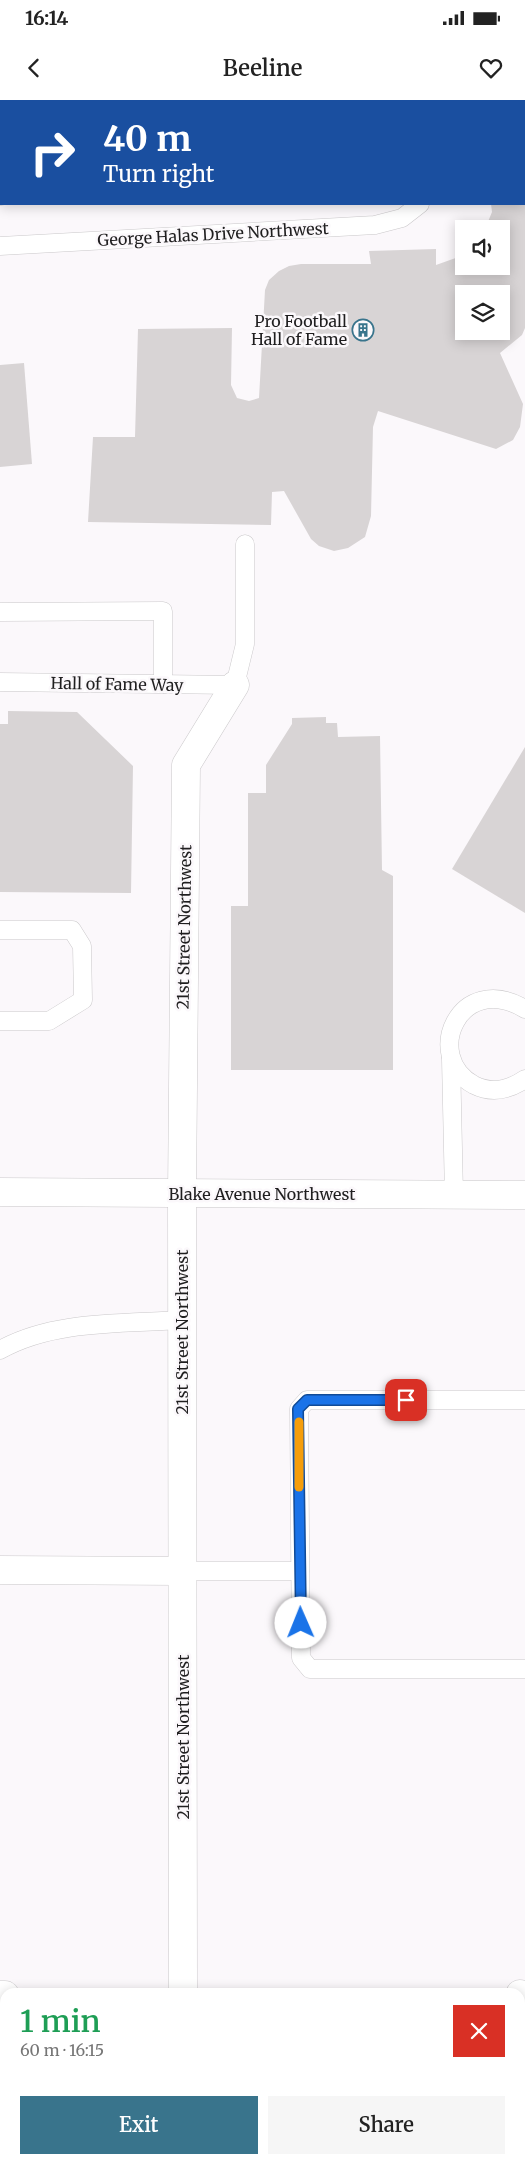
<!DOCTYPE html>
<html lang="en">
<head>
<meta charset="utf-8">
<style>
	:root { --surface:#fff; --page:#f6f6f6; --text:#222; --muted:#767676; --accent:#39748c }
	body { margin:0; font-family:Merriweather,serif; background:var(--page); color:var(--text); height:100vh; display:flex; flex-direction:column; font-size:19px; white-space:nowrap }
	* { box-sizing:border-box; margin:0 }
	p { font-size:16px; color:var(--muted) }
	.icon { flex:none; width:28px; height:28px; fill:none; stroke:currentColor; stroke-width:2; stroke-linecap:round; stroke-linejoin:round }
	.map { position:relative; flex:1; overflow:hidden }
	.side { position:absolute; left:0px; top:1888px; width:525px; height:176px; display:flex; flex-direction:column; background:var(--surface); border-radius:15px 15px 0 0; box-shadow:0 2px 12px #0003 }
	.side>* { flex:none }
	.top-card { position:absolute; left:0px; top:0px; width:525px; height:105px; box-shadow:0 2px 12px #0003; background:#1a4fa0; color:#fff; overflow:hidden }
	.fabs { position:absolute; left:455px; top:120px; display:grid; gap:10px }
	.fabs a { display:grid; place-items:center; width:55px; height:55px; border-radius:0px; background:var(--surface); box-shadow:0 2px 12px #0003; font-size:25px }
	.pin { position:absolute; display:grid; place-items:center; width:42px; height:42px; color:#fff; margin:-21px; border-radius:10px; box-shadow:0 2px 8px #0006 }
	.me { position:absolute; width:55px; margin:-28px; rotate:359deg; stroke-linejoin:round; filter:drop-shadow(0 0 4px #0008) }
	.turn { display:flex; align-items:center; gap:18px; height:105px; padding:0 20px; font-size:22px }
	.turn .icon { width:65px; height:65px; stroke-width:2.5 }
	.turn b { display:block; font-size:35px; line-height:42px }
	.round { display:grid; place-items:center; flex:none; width:52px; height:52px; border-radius:0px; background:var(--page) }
	.headline { display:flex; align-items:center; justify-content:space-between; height:85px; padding:0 20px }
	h1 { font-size:30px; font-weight:600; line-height:38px; color:#1e9e55 }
	.primary-button { display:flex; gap:10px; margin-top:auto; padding:10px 20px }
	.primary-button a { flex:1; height:58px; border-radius:0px; background:var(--accent); color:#fff; font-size:20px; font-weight:600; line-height:58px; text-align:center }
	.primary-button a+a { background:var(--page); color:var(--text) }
	.status { display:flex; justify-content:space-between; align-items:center; height:35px; padding:0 25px; background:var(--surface); direction:ltr }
	.status svg { height:14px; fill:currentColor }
	header { display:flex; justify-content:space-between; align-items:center; height:65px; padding:0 20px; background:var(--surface); font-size:22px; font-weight:600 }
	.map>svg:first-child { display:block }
	.building { fill:#d8d4d5; fill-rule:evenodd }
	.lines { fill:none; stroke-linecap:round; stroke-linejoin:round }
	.lane-casing { stroke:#cac8ca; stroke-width:19 }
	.street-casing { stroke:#cac8ca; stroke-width:29 }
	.path { stroke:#858385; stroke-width:3; stroke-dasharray:2.5 4; stroke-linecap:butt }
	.lane { stroke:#fff; stroke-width:18 }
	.street { stroke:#fff; stroke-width:28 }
	.route-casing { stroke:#114b97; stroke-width:12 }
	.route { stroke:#1a73e8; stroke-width:9 }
	.slow { stroke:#f59e0b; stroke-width:9 }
	.labels { text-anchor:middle; stroke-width:5; stroke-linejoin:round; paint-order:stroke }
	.street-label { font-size:16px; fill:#1f1e1f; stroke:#fbf8fb }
	.poi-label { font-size:16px; fill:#1f1e1f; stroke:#fbf8fb; text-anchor:end }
</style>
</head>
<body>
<div class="status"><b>16:14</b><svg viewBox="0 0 49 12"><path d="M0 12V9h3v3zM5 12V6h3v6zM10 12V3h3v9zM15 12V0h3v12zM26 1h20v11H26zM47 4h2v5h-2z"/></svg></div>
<header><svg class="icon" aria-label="back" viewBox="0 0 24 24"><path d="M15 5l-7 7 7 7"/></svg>Beeline<svg class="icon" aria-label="heart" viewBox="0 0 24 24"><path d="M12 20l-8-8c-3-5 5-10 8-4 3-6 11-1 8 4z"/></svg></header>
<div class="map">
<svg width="525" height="2063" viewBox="0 0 525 2063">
	<rect width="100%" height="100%" fill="#fbf8fb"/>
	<!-- building -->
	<g class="building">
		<path d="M 491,104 L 525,104 L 525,228 L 522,235 L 500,253 L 523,304 L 520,327 L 513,340 L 496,349 L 378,311 L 373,327 L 371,416 L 365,437 L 348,448 L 334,451 L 319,446 L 311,439 L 284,391 L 272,392 L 271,425 L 88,422 L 93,337 L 135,337 L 138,229 L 232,228 L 231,285 L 237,298 L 249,301 L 259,298 L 265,190 L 269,180 L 279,171 L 289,166 L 301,164 L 371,164 L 369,151 L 436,149 L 436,165 L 464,155 L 464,166 L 501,166 L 501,129 L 485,129 L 492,112 ZM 464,194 L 501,194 L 501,231 L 464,231 Z"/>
		<path d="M 24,263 L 32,364 L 0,367 L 0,265 Z"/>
		<path d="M 8,611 L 77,612 L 133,666 L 131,793 L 0,792 L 0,624 L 8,624 Z"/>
		<path d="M 326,617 L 326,623 L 337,623 L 338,637 L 380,636 L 382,770 L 393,776 L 393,970 L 231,970 L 231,806 L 248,806 L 248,693 L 266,693 L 266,665 L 292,624 L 292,618 Z"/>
		<path d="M 525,647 L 525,813 L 452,769 Z"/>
	</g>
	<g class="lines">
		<!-- lane casing -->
		<g class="lane-casing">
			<g id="lane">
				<path d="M 470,1 L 470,0"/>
				<path d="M 0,96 L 1,96"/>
				<path d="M 0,146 L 375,125 L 402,118 L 420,104"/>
				<path d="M 0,512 L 163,511 L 163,584"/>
				<path d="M 0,582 L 235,585 L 245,544 L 245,444"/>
				<path d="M 0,830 L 72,830 L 82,846 L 83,900 L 49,921 L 0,921"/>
				<path d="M 525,909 C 459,870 422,957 474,985 C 492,994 509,990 525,979"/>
				<path d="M 451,959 L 454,1095"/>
				<path d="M 0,1250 C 53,1220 122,1224 182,1220"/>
				<path d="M 525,1300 L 307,1300 L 299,1309 L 301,1558 L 310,1569 L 525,1569"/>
				<path d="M 182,1471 L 300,1471"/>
			</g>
		</g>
		<!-- street casing -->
		<g class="street-casing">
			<g id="street">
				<path d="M 0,1092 L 525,1095"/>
				<path d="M 0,1470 L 182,1471"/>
				<path d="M 183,1892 L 182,1094 L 186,665 L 235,585"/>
				<path d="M 520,1894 L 525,1895"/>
				<path d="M 0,1895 L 5,1895"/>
				<path d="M 181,2063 L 181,2059"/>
			</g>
		</g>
		<!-- path -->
		<g class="path">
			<path d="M 182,0 L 182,1"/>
			<path d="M 230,1 L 230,0"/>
			<path d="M 0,65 L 1,65"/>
		</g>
		<!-- lane -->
		<use href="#lane" class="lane"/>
		<!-- street -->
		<use href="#street" class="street"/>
	</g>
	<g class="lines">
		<!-- route casing -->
		<g class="route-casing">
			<path id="route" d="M 301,1523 L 298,1309 L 307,1300 L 406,1300"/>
		</g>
		<!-- route -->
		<use href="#route" class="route"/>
		<!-- slow -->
		<path class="slow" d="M 299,1322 L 299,1387"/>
	</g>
	<!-- icons -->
	<defs>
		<g id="building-ring" transform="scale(1.125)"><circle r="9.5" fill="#fbf8fb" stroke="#39748c" stroke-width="1.5"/><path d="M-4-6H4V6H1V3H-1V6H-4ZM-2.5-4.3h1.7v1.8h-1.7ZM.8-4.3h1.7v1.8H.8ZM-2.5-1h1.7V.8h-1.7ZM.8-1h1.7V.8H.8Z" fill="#39748c"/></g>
	</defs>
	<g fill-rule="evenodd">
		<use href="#building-ring" x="363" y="230"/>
	</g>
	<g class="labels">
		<!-- street labels -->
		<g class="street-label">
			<text transform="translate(213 134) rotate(-3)" y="6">George Halas Drive Northwest</text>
			<text transform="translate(117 584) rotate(1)" y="6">Hall of Fame Way</text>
			<text transform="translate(184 827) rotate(-89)" y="6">21st Street Northwest</text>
			<text x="262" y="1100">Blake Avenue Northwest</text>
			<text transform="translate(182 1232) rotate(-90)" y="6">21st Street Northwest</text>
			<text transform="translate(183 1637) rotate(-90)" y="6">21st Street Northwest</text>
		</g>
		<!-- poi labels -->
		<g class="poi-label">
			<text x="347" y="227">Pro Football<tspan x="347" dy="18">Hall of Fame</tspan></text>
		</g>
	</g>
</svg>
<div class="fabs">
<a><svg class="icon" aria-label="sound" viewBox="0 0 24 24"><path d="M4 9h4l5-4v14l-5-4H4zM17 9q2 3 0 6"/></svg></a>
<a><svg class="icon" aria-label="layers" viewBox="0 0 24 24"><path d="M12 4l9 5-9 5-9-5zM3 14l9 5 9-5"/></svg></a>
</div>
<div class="pin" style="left:406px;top:1300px;background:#d93025"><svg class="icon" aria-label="arrive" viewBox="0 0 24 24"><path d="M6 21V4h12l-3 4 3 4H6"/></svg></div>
<svg class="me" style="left:301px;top:1523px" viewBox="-20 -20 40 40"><circle r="19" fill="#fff"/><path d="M0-13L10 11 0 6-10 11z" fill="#1a73e8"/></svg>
<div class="top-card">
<div class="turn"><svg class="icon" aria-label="right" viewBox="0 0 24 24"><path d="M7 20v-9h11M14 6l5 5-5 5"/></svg><div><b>40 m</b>Turn right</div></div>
</div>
<section class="side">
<div class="headline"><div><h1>1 min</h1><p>60 m · 16:15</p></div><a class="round" style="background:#d93025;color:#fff"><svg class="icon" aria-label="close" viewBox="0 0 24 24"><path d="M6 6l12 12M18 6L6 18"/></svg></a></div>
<div class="primary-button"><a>Exit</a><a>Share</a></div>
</section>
</div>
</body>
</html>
